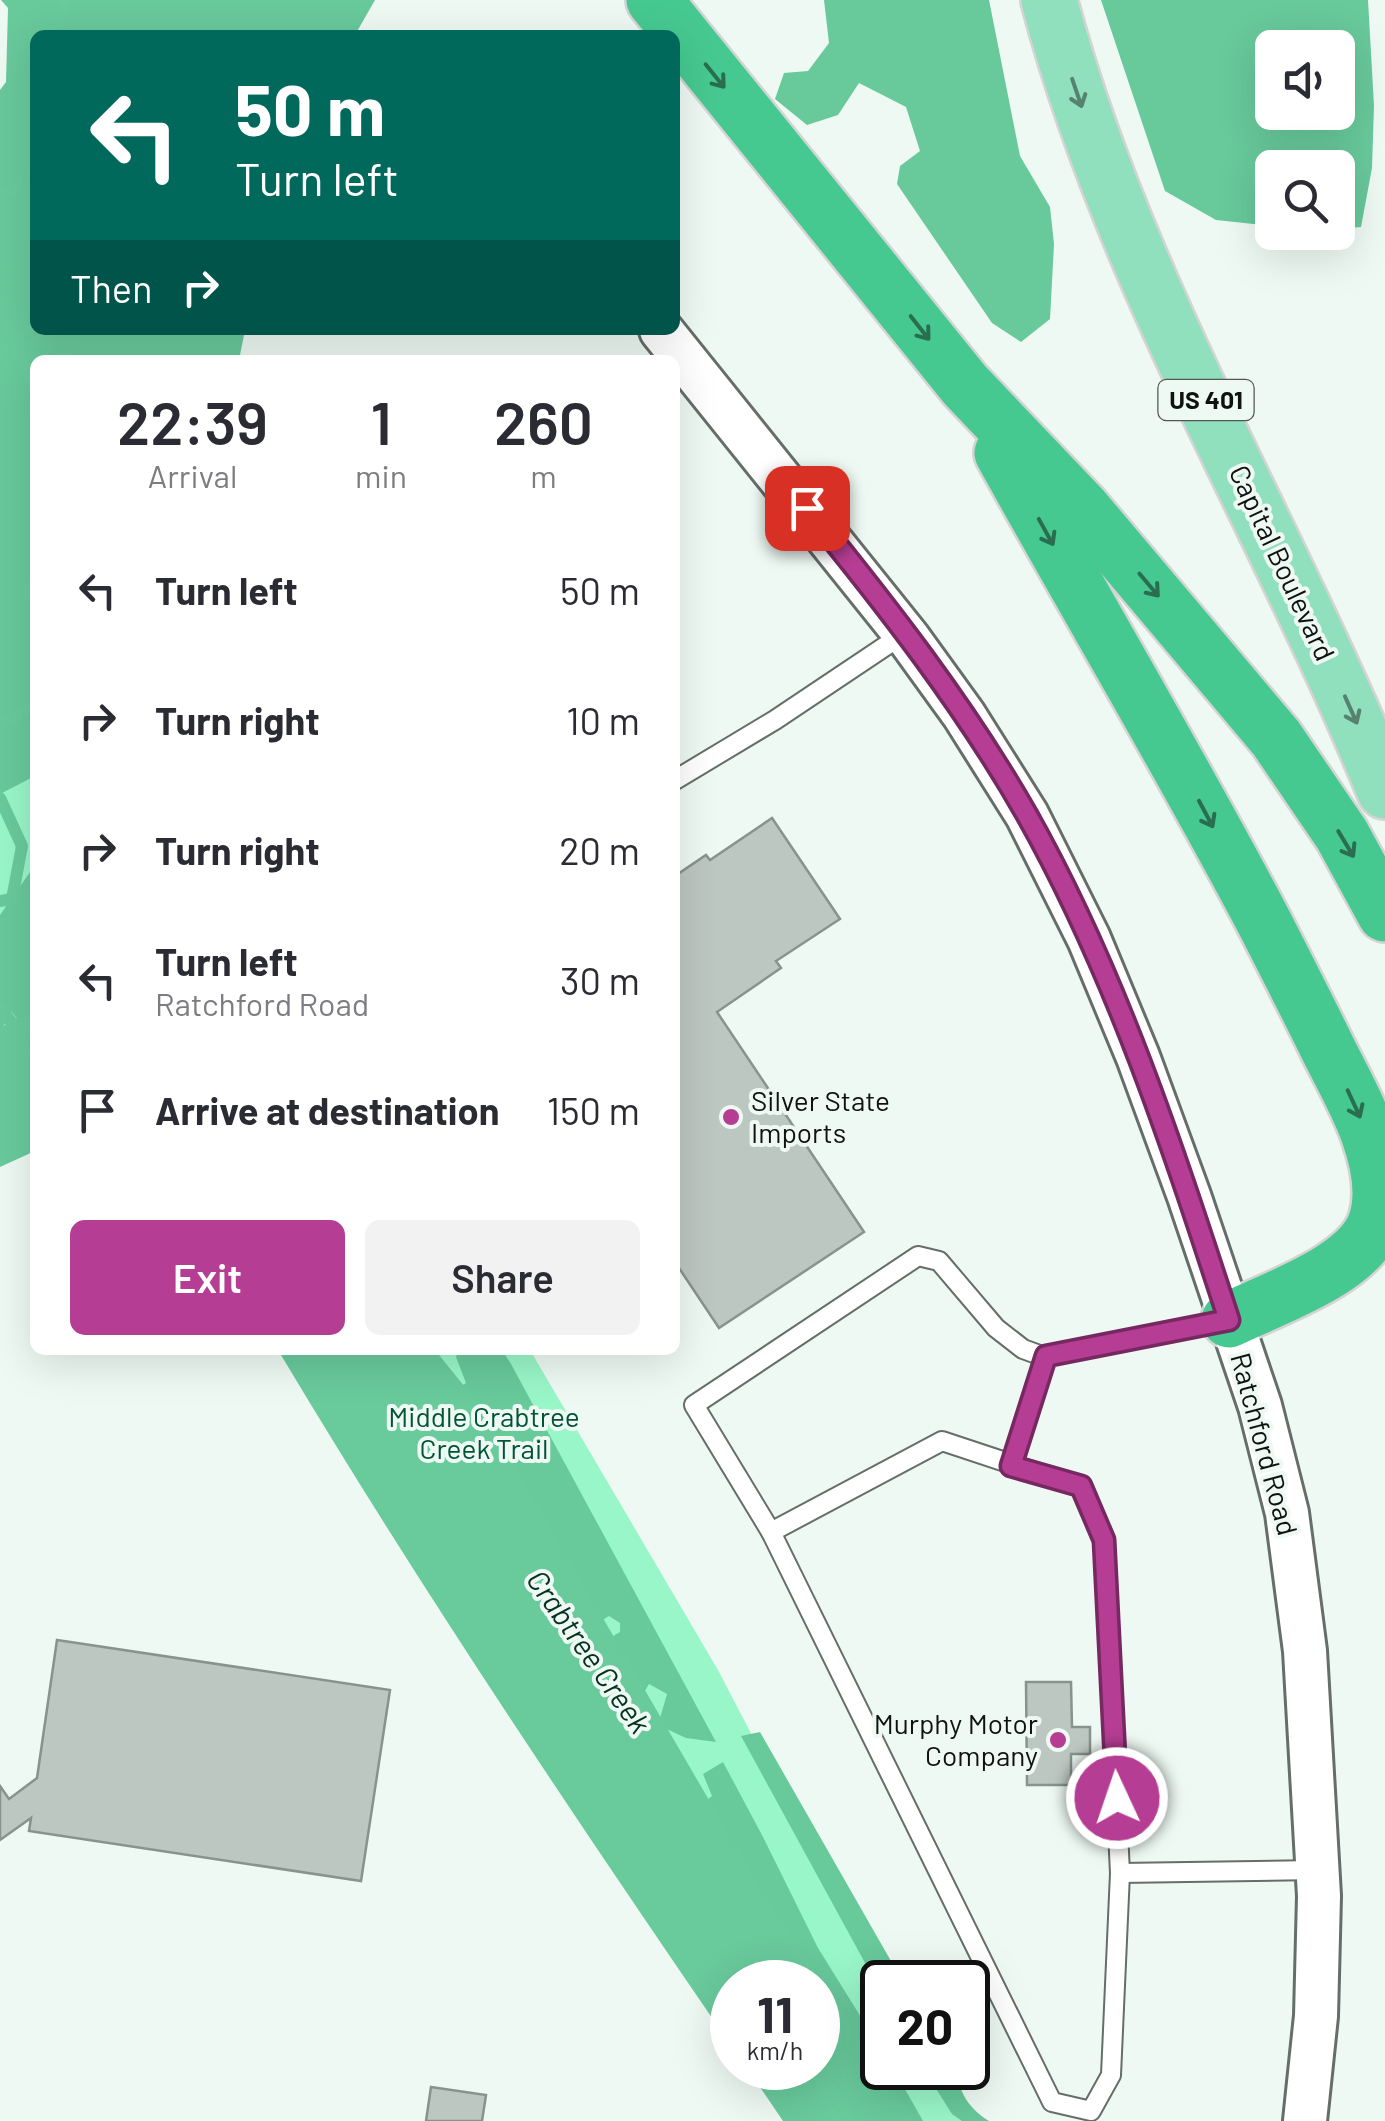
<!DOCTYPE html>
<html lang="en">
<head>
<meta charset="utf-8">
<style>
	:root { --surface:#fff; --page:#f2f2f3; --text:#2b2b33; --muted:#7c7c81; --accent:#b53d93 }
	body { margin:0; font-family:Barlow,sans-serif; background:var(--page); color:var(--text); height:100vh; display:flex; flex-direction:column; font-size:38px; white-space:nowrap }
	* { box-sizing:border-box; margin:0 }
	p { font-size:32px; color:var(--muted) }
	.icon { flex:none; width:55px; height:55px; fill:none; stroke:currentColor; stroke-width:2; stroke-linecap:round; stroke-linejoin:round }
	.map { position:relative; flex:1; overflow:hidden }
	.drawer { position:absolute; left:30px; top:355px; width:650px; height:1000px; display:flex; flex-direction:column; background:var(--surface); border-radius:15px; box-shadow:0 10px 40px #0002 }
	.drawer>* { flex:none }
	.hud { position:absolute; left:30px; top:30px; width:650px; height:305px; border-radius:15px; box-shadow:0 10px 40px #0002; background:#00695c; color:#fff; overflow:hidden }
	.fabs { position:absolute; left:1255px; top:30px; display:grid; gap:20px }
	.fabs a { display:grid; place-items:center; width:100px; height:100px; border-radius:15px; background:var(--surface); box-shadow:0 10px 40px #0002; font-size:50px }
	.speed { position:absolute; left:710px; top:1960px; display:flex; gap:20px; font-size:50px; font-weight:700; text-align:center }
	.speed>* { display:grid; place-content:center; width:130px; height:130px; border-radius:50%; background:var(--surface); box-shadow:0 10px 40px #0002; line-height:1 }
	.speed small { font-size:25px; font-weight:400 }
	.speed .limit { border:5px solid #111; border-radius:15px; background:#fff; color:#111 }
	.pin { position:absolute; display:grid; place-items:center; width:85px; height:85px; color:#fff; margin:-42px; border-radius:20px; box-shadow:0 5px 15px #0006 }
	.me { position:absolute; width:110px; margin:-55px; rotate:357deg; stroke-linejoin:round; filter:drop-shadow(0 0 8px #0008) }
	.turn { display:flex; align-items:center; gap:35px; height:210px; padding:0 40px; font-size:45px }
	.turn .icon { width:130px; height:130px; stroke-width:2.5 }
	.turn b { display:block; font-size:70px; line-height:85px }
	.then { display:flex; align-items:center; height:95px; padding:0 40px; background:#0003; gap:20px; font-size:38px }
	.eta { display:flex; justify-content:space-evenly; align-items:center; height:170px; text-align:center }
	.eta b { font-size:60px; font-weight:600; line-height:70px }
	.action { display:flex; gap:20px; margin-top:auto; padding:20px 40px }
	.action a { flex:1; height:115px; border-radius:15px; background:var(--accent); color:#fff; font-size:40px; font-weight:600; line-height:115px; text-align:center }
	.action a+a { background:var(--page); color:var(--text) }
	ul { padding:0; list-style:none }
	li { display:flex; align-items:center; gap:30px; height:130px; padding:0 40px }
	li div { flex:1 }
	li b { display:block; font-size:38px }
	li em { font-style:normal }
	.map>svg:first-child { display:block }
	.green { fill:#99f6c8 }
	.forest { fill:#68c99b; fill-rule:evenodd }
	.water { fill:#69ca9c }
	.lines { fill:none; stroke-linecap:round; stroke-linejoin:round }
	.stream { stroke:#69ca9c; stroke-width:12 }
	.building { fill:#bdc7c1; stroke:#89938d; stroke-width:2.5 }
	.service-casing { stroke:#656e69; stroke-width:22 }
	.tertiary-casing { stroke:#656e69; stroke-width:48 }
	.primary-casing { stroke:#d4d4d4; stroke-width:60 }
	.motorway-casing { stroke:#d4d4d4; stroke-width:60 }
	.service { stroke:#fff; stroke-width:18 }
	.tertiary { stroke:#fff; stroke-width:42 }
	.primary { stroke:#90dfbd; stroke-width:55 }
	.motorway { stroke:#46c991; stroke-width:55 }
	.oneway { stroke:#2a6e50 }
	.oneway2 { stroke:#56836f }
	.route-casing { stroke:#762860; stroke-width:25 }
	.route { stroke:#b53d93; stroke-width:18 }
	.poi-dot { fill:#b53d93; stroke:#eef9f3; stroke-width:4 }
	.labels { text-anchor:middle; stroke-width:8; stroke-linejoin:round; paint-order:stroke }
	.shield { fill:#eef9f3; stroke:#525754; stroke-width:2.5 }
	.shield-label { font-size:25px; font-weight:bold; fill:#0f1210 }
	.street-label { font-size:28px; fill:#0f1210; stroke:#eef9f3 }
	.poi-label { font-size:28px; fill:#0f1210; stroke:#eef9f3; text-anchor:start }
	.park-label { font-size:28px; fill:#005335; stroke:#eef9f3 }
	.water-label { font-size:30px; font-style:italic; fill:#053220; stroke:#eef9f3 }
</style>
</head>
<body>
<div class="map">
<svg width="1385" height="2121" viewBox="0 0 1385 2121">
	<rect width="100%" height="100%" fill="#eef9f3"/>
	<!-- green -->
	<g class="green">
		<path d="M 35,766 L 35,1106 L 0,1140 L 0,791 Z"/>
		<path d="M 336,1350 L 530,1350 L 718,1670 L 882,1985 L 882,2068 L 926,2068 L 965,2121 L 829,2121 L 818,2068 L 818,1982 L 732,1982 Z"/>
	</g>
	<!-- forest -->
	<g class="forest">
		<path d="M 1,0 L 375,0 L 355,35 L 35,35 L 35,330 L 245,330 L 239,360 L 35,360 L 35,776 L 0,794 L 0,90 L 6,82 L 8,8 Z"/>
		<path d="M 824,0 L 989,0 L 1020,156 L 1050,207 L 1054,244 L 1050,319 L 1021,342 L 992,323 L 897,184 L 900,166 L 920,151 L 906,107 L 859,83 L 838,115 L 807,125 L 775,99 L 784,73 L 808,71 L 829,43 Z"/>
		<path d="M 1101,0 L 1368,0 L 1374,106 L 1372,168 L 1361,227 L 1338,229 L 1338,168 L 1272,168 L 1272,226 L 1216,220 L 1165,191 ZM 1272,48 L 1338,48 L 1338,112 L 1272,112 Z"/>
		<path d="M 35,865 L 35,1068 L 23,1026 L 11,1011 L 0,1033 L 0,915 Z"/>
		<path d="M 459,1350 L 502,1350 L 511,1364 L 716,1742 L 686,1738 L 658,1725 L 667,1694 L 649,1684 L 637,1704 L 601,1643 L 620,1632 L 620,1623 L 609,1616 L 591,1627 L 455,1390 L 466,1383 L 456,1357 Z"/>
		<path d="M 760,1732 L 903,1982 L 882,1982 L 882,1994 L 741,1736 Z"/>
		<path d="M 723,1762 L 763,1837 L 818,1948 L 882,2051 L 882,2068 L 893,2068 L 923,2121 L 899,2121 L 818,1982 L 688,1814 L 712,1796 L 703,1774 Z"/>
		<path d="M 923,2068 L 957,2068 C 958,2091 968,2108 989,2121 L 962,2121 L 952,2114 Z"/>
	</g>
	<!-- water -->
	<g class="water">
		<path d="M 35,1013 L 35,1151 L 0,1167 L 0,1029 L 11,1020 Z"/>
		<path d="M 278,1350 L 435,1350 L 477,1402 L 762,1891 L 915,2121 L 783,2121 L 747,2068 L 818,2068 L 818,1982 L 732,1982 L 732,2047 C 575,1818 420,1588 278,1350 Z"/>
	</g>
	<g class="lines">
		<!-- stream -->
		<g class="stream">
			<path d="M 55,35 L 65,0"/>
			<path d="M 35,172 L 2,196 L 3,309 L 35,391"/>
			<path d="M 35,580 L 28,593 L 35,606"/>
			<path d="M 0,725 L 35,706"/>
			<path d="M 0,798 L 22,846 L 12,899 L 0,901"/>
			<path d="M 0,1007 L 35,1053"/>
		</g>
	</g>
	<!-- building -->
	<g class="building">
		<path d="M 772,818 L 840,919 L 776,961 L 781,968 L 717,1012 L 864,1232 L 719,1328 L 675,1262 L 675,876 L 706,855 L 710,860 Z"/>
		<path d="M 57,1640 L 390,1690 L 361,1881 L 29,1831 L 31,1818 L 0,1840 L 0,1786 L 9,1799 L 37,1778 Z"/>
		<path d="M 1026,1682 L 1071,1682 L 1072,1727 L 1090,1727 L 1090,1754 L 1071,1754 L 1071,1785 L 1027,1785 Z"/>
		<path d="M 431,2087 L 486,2095 L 482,2121 L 426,2121 Z"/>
	</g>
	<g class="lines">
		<!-- service casing -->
		<g class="service-casing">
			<g id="service">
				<path d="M 675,780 L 775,720 L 905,633"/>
				<path d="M 942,1441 L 1081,1487 L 1104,1540 L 1120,1873 L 1111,2075 L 1091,2111 L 1052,2102 L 771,1532 Z"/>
				<path d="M 1011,1466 L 1045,1357"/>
				<path d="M 771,1532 L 694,1405 L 918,1256 L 939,1261 L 996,1328 L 1023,1349 L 1045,1357 L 1223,1321"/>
				<path d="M 1120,1873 L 1318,1870"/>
			</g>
		</g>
		<!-- tertiary casing -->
		<g class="tertiary-casing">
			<path id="tertiary" d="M 661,330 L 909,639 L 964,715 L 1027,815 L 1089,939 L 1138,1057 L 1189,1196 L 1260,1406 L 1287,1513 L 1305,1651 L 1319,1896 L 1316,2016 L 1305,2121"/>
		</g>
		<!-- primary casing -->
		<g class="primary-casing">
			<path id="primary" d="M 1049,0 C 1122,278 1277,526 1385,791"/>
		</g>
		<!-- motorway casing -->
		<g class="motorway-casing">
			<g id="motorway">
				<path d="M 654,0 L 965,385 L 1083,509 L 1276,738 L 1342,835 L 1385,914"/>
				<path d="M 1002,453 C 1089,610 1181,764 1264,922 C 1286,965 1308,1008 1329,1051 C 1342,1077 1358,1105 1368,1133 C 1378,1161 1385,1192 1376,1221 C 1361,1270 1271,1299 1229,1320"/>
			</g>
		</g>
		<!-- service -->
		<use href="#service" class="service"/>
		<!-- tertiary -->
		<use href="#tertiary" class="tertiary"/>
		<!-- primary -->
		<use href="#primary" class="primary"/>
		<!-- motorway -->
		<use href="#motorway" class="motorway"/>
	</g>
	<!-- one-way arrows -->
	<defs><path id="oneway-shaft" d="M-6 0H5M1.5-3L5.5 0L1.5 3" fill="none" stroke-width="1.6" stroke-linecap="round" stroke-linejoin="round" transform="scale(2.5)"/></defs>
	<g class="oneway">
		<use href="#oneway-shaft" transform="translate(715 76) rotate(51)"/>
		<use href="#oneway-shaft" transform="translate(920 328) rotate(52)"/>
		<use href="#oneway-shaft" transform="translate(1046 532) rotate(61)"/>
		<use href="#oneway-shaft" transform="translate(1149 585) rotate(50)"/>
		<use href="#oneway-shaft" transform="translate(1206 814) rotate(62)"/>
		<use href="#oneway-shaft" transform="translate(1346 844) rotate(59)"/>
		<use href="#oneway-shaft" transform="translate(1354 1104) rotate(65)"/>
	</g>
	<g class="oneway2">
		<use href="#oneway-shaft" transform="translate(1077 93) rotate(71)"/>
		<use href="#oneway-shaft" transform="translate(1351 710) rotate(66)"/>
	</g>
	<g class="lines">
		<!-- route casing -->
		<g class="route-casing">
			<path id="route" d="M 807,508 C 886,605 965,706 1027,815 C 1116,973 1173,1148 1229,1320 L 1046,1356 L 1011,1466 L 1081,1486 L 1104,1540 L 1117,1798"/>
		</g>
		<!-- route -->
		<use href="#route" class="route"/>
	</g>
	<!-- markers -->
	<g class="poi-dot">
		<circle cx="731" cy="1117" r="10"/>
		<circle cx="1058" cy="1740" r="10"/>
	</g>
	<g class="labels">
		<!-- shield labels -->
		<rect class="shield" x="1158.5" y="380" width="95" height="40" rx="8"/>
		<g class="shield-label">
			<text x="1206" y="409">US 401</text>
		</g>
		<!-- street labels -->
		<g class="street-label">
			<text transform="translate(1282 563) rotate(65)" y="10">Capital Boulevard</text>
			<text transform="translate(1264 1444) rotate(75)" y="10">Ratchford Road</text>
		</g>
		<!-- poi labels -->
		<g class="poi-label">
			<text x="751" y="1111">Silver State<tspan x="751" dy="32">Imports</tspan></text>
			<text x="1038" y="1734" text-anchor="end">Murphy Motor<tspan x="1038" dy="32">Company</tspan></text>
		</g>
		<!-- park labels -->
		<g class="park-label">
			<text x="484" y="1427">Middle Crabtree<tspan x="484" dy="32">Creek Trail</tspan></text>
		</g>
		<!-- water labels -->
		<g class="water-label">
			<text transform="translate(588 1652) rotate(55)" y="10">Crabtree Creek</text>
		</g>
	</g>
</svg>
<div class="fabs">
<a><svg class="icon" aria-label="sound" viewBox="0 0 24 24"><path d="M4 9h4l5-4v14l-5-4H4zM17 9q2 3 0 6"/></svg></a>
<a><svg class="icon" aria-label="search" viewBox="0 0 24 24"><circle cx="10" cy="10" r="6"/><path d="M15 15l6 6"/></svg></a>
</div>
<div class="speed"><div>11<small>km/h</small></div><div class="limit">20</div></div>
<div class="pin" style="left:807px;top:508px;background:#d93025"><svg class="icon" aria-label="arrive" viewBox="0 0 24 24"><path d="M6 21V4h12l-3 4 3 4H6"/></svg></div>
<svg class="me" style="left:1117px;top:1798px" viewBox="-20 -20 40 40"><circle r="17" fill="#b53d93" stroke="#fff" stroke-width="3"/><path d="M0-11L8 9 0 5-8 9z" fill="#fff"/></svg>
<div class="hud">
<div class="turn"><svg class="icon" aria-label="left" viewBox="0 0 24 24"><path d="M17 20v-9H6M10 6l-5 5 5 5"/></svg><div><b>50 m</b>Turn left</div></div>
<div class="then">Then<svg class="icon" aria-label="right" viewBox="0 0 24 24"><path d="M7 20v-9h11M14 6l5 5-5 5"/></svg></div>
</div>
<section class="drawer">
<div class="eta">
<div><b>22:39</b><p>Arrival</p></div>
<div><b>1</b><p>min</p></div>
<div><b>260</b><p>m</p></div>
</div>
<ul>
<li><svg class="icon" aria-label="left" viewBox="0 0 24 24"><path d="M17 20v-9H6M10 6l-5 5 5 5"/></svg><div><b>Turn left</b></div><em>50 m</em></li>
<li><svg class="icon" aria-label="right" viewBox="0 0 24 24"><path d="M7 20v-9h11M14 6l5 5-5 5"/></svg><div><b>Turn right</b></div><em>10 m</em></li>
<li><svg class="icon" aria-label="right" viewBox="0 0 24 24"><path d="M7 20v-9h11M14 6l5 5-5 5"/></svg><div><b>Turn right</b></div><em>20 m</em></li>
<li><svg class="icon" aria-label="left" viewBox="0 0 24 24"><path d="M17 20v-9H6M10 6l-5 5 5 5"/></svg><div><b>Turn left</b><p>Ratchford Road</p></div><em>30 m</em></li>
<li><svg class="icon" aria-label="arrive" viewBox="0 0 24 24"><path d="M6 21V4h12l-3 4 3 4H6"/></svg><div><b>Arrive at destination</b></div><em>150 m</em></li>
</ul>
<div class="action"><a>Exit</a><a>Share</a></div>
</section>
</div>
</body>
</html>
